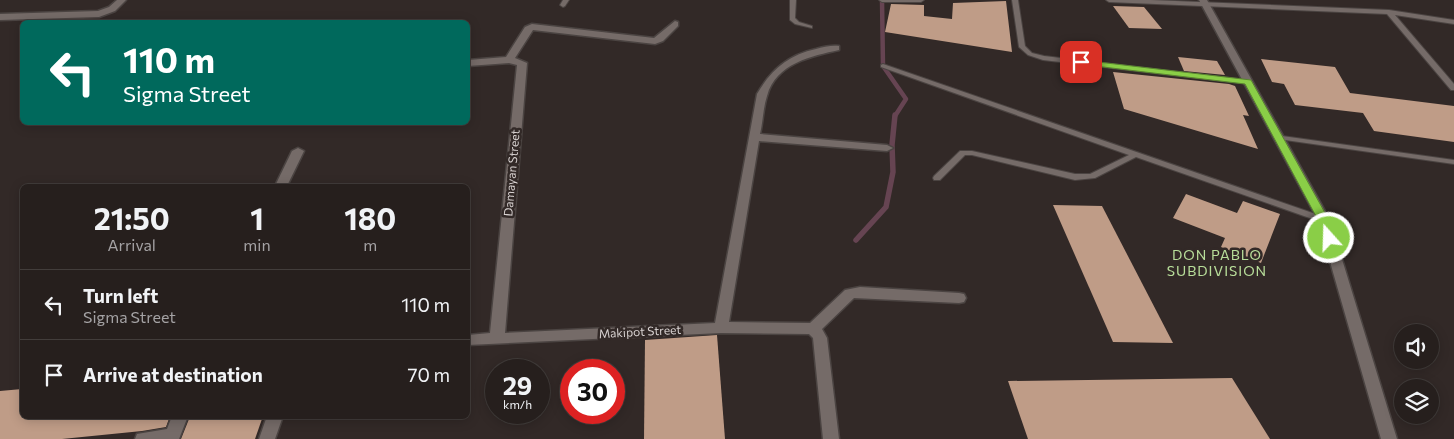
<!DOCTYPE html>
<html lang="en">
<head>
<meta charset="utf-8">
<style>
	:root { --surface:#261f1d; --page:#322c2a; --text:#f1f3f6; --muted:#a4a2a4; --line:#423d3b }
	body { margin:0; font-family:Commissioner,sans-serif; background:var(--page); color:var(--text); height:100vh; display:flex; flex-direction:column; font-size:19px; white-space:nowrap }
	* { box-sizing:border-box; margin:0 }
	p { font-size:16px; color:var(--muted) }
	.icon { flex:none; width:28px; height:28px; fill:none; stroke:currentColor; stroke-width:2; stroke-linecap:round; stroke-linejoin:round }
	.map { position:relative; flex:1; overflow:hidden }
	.side { position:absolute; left:20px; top:184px; width:450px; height:235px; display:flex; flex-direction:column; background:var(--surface); border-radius:8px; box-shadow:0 2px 12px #0003,0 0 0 1px var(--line) }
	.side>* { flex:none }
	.hud { position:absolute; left:20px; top:20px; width:450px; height:105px; border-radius:8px; box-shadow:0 2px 12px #0003,0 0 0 1px var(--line); background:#00695c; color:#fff; overflow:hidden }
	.controls { position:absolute; left:1394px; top:324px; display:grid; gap:10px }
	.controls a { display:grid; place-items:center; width:45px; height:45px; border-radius:50%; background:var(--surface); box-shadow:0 2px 12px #0003,0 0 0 1px var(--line); font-size:25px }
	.speed { position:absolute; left:485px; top:359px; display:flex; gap:10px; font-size:25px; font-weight:700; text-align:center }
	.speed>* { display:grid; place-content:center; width:65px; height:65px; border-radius:50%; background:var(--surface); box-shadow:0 2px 12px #0003,0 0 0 1px var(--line); line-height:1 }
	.speed small { font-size:12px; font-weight:400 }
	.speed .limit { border:8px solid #d22; background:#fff; color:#111 }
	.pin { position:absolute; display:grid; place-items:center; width:42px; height:42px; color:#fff; margin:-21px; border-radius:10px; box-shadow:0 2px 8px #0006 }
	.me { position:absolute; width:55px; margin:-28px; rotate:340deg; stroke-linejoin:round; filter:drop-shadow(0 0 4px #0008) }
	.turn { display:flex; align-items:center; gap:18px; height:105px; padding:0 20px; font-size:22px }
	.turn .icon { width:65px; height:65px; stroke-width:2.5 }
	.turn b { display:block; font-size:35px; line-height:42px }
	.eta { display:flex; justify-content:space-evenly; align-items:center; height:85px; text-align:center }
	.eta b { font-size:30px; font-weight:700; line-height:35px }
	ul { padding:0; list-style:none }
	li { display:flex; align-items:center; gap:15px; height:70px; padding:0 20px; border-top:1px solid var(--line) }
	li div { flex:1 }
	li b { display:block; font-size:19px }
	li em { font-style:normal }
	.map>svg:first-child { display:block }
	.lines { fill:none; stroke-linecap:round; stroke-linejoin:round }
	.stream-far1 { stroke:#664452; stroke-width:4.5 }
	.stream { stroke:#664452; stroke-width:5.5 }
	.building { fill:#bf9c87 }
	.lane-casing { stroke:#4b4442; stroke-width:2 }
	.street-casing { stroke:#4b4442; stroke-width:3 }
	.lane { fill:#756b68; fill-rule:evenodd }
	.street { fill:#756b68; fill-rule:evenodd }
	.route { fill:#8ace47; stroke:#5a862e }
	.labels { text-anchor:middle; stroke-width:5; stroke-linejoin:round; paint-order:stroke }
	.street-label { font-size:12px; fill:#d8d2d1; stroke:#322927 }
	.neighbourhood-label { font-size:14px; letter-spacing:1px; fill:#b8de9a; stroke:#322927 }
</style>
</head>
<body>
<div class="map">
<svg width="1454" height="439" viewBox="0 0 1454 439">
	<rect width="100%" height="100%" fill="#322927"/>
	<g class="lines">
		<!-- stream-far1 -->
		<path class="stream-far1" d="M 882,0 L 883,66 L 906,99 L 895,116"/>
		<!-- stream -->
		<path class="stream" d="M 856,240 L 886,207 L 893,172 L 892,145 L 895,115"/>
	</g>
	<!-- building -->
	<g class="building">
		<path d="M 1006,1 L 1012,52 L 885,32 L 891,4 L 924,5 L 924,16 L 952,19 L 953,3 Z"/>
		<path d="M 1113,6 L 1144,7 L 1162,29 L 1129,28 Z"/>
		<path d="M 1178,57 L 1217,61 L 1225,75 L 1184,71 Z"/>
		<path d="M 1261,59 L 1335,67 L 1350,93 L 1454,106 L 1454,142 L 1374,131 L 1363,113 L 1295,105 L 1284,84 L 1272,82 Z"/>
		<path d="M 1113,72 L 1229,84 L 1235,86 L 1249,116 L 1243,115 L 1258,149 L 1124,109 Z"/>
		<path d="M 1186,194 L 1237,213 L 1243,201 L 1280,214 L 1261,263 L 1221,247 L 1225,238 L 1173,218 Z"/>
		<path d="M 1053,205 L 1102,206 L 1173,343 L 1113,342 Z"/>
		<path d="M 717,335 L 725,439 L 644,439 L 645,340 Z"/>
		<path d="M 1232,378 L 1270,439 L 1028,439 L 1008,381 Z"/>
		<path d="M 22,389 L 22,416 L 170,416 L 166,427 L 142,431 L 62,439 L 0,439 L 0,391 Z"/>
		<path d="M 210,416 L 263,416 L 255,439 L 181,439 L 189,419 Z"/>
	</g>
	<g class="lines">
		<!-- lane casing -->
		<g class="lane-casing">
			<g id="lane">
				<path d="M 563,0 L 569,0 L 565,6 L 563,7 L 560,5 Z"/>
				<path d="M 790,0 L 796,0 L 795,18 L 799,22 L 812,26 L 812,28 L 795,24 L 790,20 Z"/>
				<path d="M 879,0 L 924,0 L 921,2 L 882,2 Z"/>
				<path d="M 1012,0 L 1018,0 L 1025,46 L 1032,53 L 1044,56 L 1248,80 L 1252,82 L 1248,84 L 1043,60 L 1028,55 L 1019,47 Z"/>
				<path d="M 1106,0 L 1151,0 L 1389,10 L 1454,20 L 1454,24 L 1395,15 L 1454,84 L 1454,90 L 1451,90 L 1387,14 L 1109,2 Z"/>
				<path d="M 883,64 L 1327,218 L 1328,220 L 1324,223 L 1321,222 L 1136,157 L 1095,178 L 1075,180 L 972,155 L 965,155 L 940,180 L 934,180 L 933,178 L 934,176 L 960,151 L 972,151 L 1075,174 L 1090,174 L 1129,155 L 881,67 L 881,65 Z"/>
				<path d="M 1275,135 L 1454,160 L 1454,164 L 1278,139 L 1274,137 Z"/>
			</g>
		</g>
		<!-- street casing -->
		<g class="street-casing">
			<g id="street">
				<path d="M 117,0 L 126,0 L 115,11 L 99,17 L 0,20 L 0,14 L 98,11 L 109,7 Z"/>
				<path d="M 1199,0 L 1207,0 L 1330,220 L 1397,439 L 1381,439 L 1318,220 Z"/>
				<path d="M 675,21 L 678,22 L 678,26 L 663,41 L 655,44 L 533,30 L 515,58 L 527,63 L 505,333 L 715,323 L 757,94 C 771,70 788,55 816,49 C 823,47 832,45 839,46 L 839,50 C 812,56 776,63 767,96 C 763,108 763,122 760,134 L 887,145 L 893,148 L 887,151 L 759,141 L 729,322 L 810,323 L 845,290 L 860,287 L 959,293 L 964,294 L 966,298 L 964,302 L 959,303 L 854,298 L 822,329 L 827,338 L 839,439 L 823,439 L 813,338 L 809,334 L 721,333 L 468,345 L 468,335 L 490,333 L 517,65 L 509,63 L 468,66 L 468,60 L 506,57 L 525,27 L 532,24 L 654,38 Z"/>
				<path d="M 298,148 L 304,151 L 287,186 L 275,186 L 292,151 Z"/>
				<path d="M 172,416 L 188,416 L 179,439 L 135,439 L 137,434 L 167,429 Z"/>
				<path d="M 267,416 L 283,416 L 275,439 L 259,439 Z"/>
			</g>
		</g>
		<!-- lane -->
		<use href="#lane" class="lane"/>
		<!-- street -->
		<use href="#street" class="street"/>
	</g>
	<!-- route -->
	<path class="route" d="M 1081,60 L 1251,80 L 1329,220 L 1335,238 L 1333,241 L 1325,241 L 1318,220 L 1245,84 L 1078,64 L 1078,61 Z"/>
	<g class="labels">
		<!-- street labels -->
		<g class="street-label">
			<text transform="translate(512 173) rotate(-85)" y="4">Damayan Street</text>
			<text transform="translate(640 332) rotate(-3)" y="4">Makipot Street</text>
		</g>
		<!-- neighbourhood labels -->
		<g class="neighbourhood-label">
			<text x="1217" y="260">DON PABLO<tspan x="1217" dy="16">SUBDIVISION</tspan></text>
		</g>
	</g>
</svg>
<div class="controls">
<a><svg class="icon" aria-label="sound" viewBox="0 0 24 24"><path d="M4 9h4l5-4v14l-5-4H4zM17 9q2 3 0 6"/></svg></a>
<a><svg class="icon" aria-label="layers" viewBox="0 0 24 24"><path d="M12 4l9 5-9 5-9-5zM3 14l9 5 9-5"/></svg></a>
</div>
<div class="speed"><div>29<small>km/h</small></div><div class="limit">30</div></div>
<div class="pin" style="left:1081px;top:62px;background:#d93025"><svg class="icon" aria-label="arrive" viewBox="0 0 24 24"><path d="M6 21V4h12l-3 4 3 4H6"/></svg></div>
<svg class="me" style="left:1329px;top:238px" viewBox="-20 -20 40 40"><circle r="17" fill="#8ace47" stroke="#fff" stroke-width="3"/><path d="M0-11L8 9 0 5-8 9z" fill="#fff"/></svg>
<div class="hud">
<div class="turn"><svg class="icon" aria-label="left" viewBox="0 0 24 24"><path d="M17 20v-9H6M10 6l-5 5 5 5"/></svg><div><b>110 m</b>Sigma Street</div></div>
</div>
<section class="side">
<div class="eta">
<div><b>21:50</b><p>Arrival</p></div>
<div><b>1</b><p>min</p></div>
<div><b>180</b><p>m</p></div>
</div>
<ul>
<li><svg class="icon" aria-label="left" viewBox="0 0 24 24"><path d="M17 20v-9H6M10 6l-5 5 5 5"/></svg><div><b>Turn left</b><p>Sigma Street</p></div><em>110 m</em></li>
<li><svg class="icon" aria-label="arrive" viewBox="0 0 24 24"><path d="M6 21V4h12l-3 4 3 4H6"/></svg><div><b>Arrive at destination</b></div><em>70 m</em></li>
</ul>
</section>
</div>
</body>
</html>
